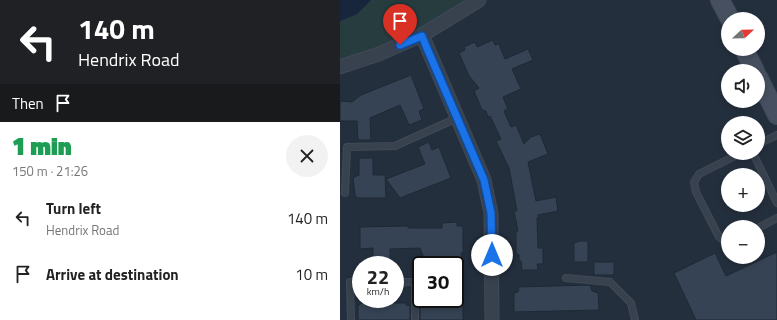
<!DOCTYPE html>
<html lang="en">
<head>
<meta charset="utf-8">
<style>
	:root { --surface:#fff; --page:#f2f2f2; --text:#222; --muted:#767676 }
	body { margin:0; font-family:"Titillium Web",sans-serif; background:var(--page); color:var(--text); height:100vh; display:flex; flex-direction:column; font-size:15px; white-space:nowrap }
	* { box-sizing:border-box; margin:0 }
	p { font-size:13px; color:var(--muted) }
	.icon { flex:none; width:22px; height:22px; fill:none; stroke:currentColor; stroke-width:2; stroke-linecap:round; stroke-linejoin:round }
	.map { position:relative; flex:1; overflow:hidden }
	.drawer { display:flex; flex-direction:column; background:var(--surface); width:340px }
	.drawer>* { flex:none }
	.banner { background:#202124; color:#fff; overflow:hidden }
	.needle { width:26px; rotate:68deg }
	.tools { position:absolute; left:381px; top:12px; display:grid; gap:8px }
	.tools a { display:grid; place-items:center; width:44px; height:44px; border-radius:50%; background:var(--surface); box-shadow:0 2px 6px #0003; font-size:20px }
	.speed { position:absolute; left:12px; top:256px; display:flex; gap:8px; font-size:20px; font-weight:700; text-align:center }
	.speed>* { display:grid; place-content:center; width:52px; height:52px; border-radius:50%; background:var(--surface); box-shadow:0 2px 6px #0003; line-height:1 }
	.speed small { font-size:10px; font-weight:400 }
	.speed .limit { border:2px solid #111; border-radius:6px; background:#fff; color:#111 }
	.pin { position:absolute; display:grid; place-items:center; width:34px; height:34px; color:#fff; margin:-41px -17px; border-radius:50% 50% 50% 0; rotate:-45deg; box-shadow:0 0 4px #0007 }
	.pin .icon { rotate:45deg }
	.me { position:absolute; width:44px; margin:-22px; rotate:0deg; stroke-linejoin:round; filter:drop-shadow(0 0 3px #0008) }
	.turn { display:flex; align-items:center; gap:14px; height:84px; padding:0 12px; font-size:18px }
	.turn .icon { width:52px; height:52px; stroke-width:2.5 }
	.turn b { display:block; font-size:28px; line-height:34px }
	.then { display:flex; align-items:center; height:38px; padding:0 12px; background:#0003; gap:8px; font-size:15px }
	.round { display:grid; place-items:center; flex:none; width:42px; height:42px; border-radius:21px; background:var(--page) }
	.overview { display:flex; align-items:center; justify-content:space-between; height:68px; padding:0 12px }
	h1 { font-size:24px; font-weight:800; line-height:30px; color:#1e9e55 }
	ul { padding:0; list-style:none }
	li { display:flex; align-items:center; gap:12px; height:56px; padding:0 12px }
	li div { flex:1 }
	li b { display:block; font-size:15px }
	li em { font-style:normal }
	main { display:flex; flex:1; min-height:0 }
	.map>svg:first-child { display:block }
	.green { fill:#263c3f }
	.water { fill:#17263c }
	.building { fill:#364354; stroke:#1f2835 }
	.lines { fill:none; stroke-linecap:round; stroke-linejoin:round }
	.service-casing { stroke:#414a57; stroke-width:8 }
	.minor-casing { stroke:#414a57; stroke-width:15 }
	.secondary-casing { stroke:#414a57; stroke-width:20 }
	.service { stroke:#38414e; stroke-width:6 }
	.minor { stroke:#38414e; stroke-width:13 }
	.secondary { stroke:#465061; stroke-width:18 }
	.route-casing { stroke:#114b97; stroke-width:10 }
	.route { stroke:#1a73e8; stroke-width:7 }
</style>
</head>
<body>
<main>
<section class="drawer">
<div class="banner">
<div class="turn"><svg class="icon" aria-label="left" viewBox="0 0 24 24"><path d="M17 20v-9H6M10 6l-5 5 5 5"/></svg><div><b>140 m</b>Hendrix Road</div></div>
<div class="then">Then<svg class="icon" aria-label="arrive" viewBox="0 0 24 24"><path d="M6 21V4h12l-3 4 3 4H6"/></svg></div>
</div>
<div class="overview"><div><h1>1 min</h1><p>150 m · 21:26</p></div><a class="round"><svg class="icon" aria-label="close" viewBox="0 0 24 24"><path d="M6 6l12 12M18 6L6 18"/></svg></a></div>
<ul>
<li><svg class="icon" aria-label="left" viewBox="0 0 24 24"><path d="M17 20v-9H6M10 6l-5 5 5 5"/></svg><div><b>Turn left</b><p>Hendrix Road</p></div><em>140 m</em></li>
<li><svg class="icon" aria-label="arrive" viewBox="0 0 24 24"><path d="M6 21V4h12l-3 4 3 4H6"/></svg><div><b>Arrive at destination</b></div><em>10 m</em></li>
</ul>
</section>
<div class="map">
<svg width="437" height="320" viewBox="0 0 437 320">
	<rect width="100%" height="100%" fill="#242f3e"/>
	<!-- green -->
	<path class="green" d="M 31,0 L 127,0 L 72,33 L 30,51 L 0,61 L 0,21 L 17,14 Z"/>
	<!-- water -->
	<path class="water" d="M 0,0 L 31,0 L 17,14 L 0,21 Z"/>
	<!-- building -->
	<g class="building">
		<path d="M 153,40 L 155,45 L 159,44 L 165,59 L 188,49 L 193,60 L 172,69 L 181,89 L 163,97 L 168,109 L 164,111 L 171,127 L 176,125 L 184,144 L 191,137 L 200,134 L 208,154 L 188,162 L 196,201 L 216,197 L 218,211 L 198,215 L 199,218 L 197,218 L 198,248 L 203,248 L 203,264 L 197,264 L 198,270 L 182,270 L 181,261 L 179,261 L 179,255 L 176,253 L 176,231 L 178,231 L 174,211 L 177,211 L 169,168 L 156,141 L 161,139 L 150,116 L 148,117 L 146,111 L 142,110 L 134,91 L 139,88 L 129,76 L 119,53 L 125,50 L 124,47 L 135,42 L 137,47 Z"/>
		<path d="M 71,75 L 84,109 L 79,111 L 82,120 L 69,125 L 60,105 L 30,118 L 31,140 L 18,140 L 17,121 L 0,121 L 0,101 L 12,102 L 21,95 Z"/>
		<path d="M 89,142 L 92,150 L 99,147 L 111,178 L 60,198 L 46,179 L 85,164 L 78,147 Z"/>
		<path d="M 19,158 L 33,158 L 33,175 L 45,175 L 46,198 L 17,198 L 15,195 L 13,178 L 19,175 Z"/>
		<path d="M 117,222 L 117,226 L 123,226 L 123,253 L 121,253 L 122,259 L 84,258 L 80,248 L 50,249 L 50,265 L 33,265 L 33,248 L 20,249 L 20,227 L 68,226 L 68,228 L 102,228 L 102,223 Z"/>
		<path d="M 240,241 L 248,241 L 248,262 L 234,262 L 234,243 Z"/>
		<path d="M 437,252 L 437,320 L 356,320 L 334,273 L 375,253 L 386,276 Z"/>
		<rect x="254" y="262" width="20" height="13"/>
		<path d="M 250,285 L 252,291 L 258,293 L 259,310 L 174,312 L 174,293 L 178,292 L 179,287 Z"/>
		<path d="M 101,299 L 123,299 L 123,320 L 80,320 L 80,305 L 101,305 Z"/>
		<path d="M 23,303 L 66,303 L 66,305 L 70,305 L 70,320 L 18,320 L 18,305 Z"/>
	</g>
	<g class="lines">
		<!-- service casing -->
		<g class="service-casing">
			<g id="service">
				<path d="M 418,144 L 437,135"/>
				<path d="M 413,153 L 437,203"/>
				<path d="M 5,193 L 7,147 L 55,146 L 117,118"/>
				<path d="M 418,228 L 437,218"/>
				<path d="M 388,241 L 384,241 L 379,237 L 356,192 L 354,182 L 359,174 L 401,153"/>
				<path d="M 226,278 L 270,282 L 291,303 L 295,320"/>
				<path d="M 55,282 L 75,282 L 75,320"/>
				<path d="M 11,320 L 10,282 L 21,282"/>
			</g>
		</g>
		<!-- minor casing -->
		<g class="minor-casing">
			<g id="minor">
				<path d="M 82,35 L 144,180 L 151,213 L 152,320"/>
				<path d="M 0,67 L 39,54 L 82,35 L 139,0"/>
			</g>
		</g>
		<!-- secondary casing -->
		<g class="secondary-casing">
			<g id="secondary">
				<path d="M 380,0 L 390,19"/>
				<path d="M 404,49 L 415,71"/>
				<path d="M 418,77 L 437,115"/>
			</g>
		</g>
		<!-- service -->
		<use href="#service" class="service"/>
		<!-- minor -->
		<use href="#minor" class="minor"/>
		<!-- secondary -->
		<use href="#secondary" class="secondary"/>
	</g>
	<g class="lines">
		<!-- route casing -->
		<g class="route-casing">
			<path id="route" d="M 60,45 L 82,36 L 86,46 L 144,180 L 151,213 L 152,255"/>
		</g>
		<!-- route -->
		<use href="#route" class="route"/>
	</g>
</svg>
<div class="tools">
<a><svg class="needle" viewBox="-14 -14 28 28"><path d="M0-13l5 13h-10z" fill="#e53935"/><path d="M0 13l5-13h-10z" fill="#767676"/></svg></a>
<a><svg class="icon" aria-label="sound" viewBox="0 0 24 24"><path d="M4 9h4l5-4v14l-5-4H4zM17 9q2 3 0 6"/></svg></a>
<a><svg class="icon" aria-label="layers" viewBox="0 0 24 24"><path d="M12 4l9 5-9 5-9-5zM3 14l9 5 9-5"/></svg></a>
<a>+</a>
<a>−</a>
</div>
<div class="speed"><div>22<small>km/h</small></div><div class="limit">30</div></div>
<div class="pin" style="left:60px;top:45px;background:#d93025"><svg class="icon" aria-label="arrive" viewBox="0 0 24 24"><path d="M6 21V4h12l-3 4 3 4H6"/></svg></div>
<svg class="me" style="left:152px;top:255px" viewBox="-20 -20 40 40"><circle r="19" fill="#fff"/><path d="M0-13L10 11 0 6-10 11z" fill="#1a73e8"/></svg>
</div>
</main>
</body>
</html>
